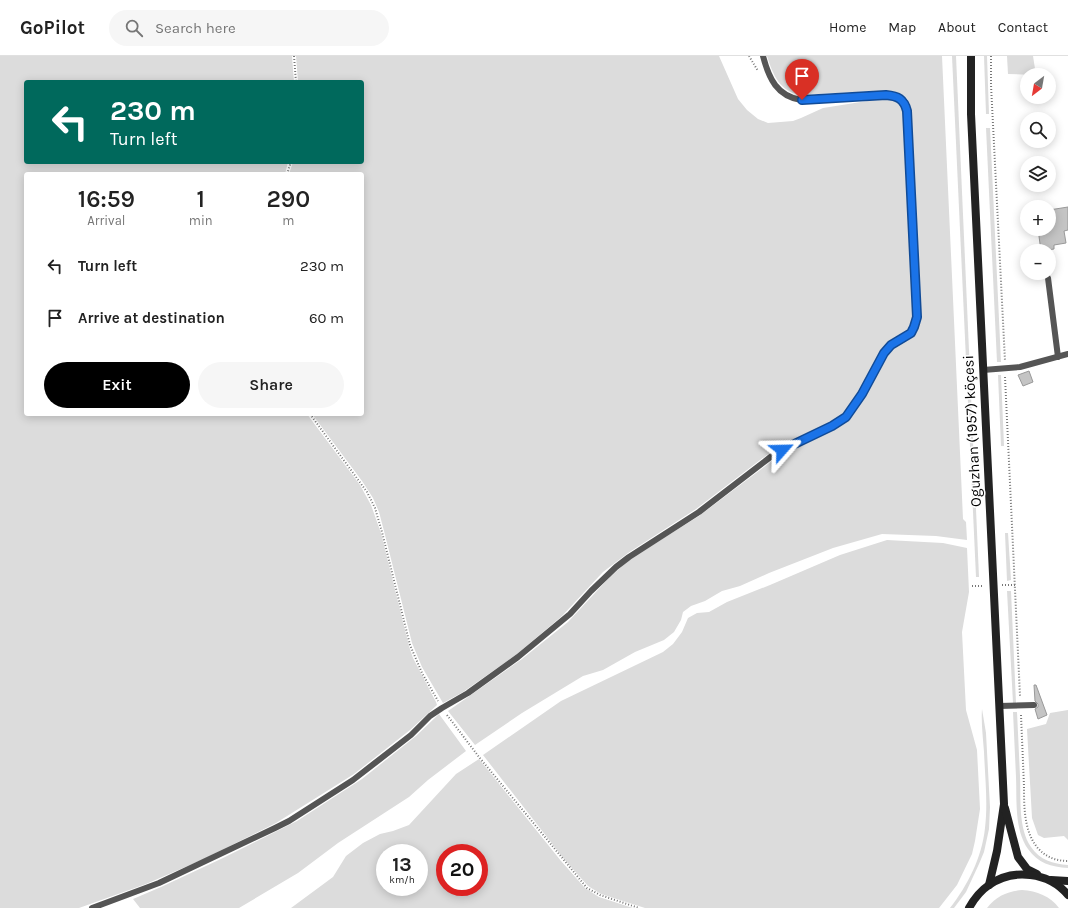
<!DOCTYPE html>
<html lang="en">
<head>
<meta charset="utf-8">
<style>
	:root { --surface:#fff; --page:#f6f6f6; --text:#222; --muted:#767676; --line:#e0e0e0; --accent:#000 }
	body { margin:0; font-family:Karla,sans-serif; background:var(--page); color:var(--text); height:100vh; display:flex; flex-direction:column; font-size:15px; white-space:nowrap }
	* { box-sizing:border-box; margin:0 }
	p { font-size:13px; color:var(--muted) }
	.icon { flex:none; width:22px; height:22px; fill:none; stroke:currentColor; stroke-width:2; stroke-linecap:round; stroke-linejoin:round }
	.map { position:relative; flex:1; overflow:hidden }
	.side { position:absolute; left:24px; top:116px; width:340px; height:244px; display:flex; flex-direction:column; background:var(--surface); border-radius:4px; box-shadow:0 2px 10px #0003 }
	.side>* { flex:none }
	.top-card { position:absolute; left:24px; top:24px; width:340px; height:84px; border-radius:4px; box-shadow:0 2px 10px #0003; background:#00695c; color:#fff; overflow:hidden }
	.needle { width:26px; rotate:211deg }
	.buttons { position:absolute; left:1020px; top:12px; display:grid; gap:8px }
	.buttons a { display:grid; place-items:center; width:36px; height:36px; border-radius:50%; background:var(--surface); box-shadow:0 2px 10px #0003; font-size:20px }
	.speed { position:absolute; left:376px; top:788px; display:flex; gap:8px; font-size:20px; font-weight:700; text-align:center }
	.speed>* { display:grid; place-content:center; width:52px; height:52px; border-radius:50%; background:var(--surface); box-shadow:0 2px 10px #0003; line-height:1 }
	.speed small { font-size:10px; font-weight:400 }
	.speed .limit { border:6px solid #d22; background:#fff; color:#111 }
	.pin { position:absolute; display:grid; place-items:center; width:34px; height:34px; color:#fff; margin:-41px -17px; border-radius:50% 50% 50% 0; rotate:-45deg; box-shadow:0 0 4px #0007 }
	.pin .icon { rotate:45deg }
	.me { position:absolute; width:44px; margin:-22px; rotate:65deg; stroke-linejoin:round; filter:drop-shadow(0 0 3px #0008) }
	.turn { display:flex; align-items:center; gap:14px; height:84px; padding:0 20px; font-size:18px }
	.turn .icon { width:52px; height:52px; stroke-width:2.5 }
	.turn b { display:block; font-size:28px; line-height:34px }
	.eta { display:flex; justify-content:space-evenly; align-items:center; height:68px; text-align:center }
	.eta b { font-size:24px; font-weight:600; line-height:28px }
	.cta { display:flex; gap:8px; margin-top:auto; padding:8px 20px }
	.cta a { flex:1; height:46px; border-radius:24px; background:var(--accent); color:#fff; font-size:16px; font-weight:600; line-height:46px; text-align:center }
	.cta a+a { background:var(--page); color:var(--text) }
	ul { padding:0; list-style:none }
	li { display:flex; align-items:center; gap:12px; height:52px; padding:0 20px }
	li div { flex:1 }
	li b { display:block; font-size:15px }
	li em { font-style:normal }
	header { display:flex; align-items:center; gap:24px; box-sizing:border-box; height:56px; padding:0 20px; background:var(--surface); border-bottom:1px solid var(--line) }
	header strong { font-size:19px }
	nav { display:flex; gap:22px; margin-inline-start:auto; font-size:14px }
	.search { width:280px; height:36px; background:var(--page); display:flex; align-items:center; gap:10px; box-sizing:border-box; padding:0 14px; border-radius:22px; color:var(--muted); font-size:15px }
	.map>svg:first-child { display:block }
	.green { fill:#dcdcdc; fill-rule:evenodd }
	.building { fill:#c4c4c4; stroke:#999 }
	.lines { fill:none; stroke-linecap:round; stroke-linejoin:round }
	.path { stroke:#777; stroke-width:2; stroke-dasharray:1 2; stroke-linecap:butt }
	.service { stroke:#555; stroke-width:6 }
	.secondary { stroke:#222; stroke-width:8 }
	.route-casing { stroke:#114b97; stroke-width:10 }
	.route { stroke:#1a73e8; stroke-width:7 }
	.labels { text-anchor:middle; stroke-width:3; stroke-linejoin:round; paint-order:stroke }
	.street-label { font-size:15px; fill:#000; stroke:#fff }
</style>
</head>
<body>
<header>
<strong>GoPilot</strong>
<div class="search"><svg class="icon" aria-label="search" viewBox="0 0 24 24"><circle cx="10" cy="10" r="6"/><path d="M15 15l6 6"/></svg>Search here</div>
<nav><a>Home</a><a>Map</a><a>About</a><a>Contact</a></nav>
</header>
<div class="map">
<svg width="1068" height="852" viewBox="0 0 1068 852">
	<rect width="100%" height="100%" fill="#fff"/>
	<!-- green -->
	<g class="green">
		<path d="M 0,0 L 292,0 L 294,26 L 26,26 L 26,106 L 288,106 L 285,118 L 26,118 L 26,358 L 307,358 L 360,429 L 371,449 L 381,477 L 409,590 L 413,602 L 436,646 L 437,649 L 410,674 L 354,718 L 276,767 L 206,802 L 146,828 L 79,852 L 0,852 Z"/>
		<path d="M 296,0 L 719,0 L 738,43 L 747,54 L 758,63 L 768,67 L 793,65 L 801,62 L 823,52 L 886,42 C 896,43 901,45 904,55 L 915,259 L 912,269 L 909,275 L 890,285 L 884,291 L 860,334 L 842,359 L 838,363 L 772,395 L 696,453 L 628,497 L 603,516 L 562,560 L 517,598 L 463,636 L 443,647 L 422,611 L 412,587 L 384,475 L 379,456 L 373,442 L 362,425 L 312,358 L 362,358 L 362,118 L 289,118 L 293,106 L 362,106 L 362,26 L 298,26 Z"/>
		<path d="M 767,0 L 942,0 L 963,463 L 966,466 L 967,484 L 936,480 L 882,478 L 833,492 L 769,517 L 740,530 L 722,535 L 705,545 L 691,550 L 683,556 L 681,564 L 674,576 L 664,584 L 635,596 L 603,614 L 583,620 L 522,657 L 475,689 L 448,655 L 522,603 L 568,566 L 608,523 L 630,503 L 699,460 L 784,396 L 840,370 L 849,363 L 857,353 L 889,298 L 899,288 L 908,284 L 913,279 L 920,265 L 920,250 L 911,58 C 911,51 910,43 903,39 C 890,32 820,38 801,39 C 780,36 773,19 767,0 Z"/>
		<path d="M 952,0 L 956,0 L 979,521 L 976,521 Z"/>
		<path d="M 984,0 L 987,0 L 989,58 L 986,58 Z"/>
		<path d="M 1007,0 L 1033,0 L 1036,19 L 1008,18 Z"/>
		<path d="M 986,72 L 990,72 L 1001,306 L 997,306 Z"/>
		<path d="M 998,319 L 1001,319 L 1004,390 L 1001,390 Z"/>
		<path d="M 1005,477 L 1008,477 L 1011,524 L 1007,525 Z"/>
		<path d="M 887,484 L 943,487 L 967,492 L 969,536 L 962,576 L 966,654 L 977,694 L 980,753 L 975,785 L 972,798 L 957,829 L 939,852 L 645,852 L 601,838 L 588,830 L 564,803 L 483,699 L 561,645 L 663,596 L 673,588 L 682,576 L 688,562 L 697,557 L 709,556 L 727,546 L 770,529 L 840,499 Z"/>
		<path d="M 1007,535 L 1011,535 L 1016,647 L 1013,647 Z"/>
		<path d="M 982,653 L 986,677 L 990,751 L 989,773 L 984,796 L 979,808 L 966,836 L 954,852 L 950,852 C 968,829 982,801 985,772 C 988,747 985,721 984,696 C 983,682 981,666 982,653 Z"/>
		<path d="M 1068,654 L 1068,784 L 1064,780 L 1044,782 L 1038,779 L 1032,762 L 1027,673 L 1046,668 L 1050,657 Z"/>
		<path d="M 1013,656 L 1017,656 C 1018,677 1019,698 1020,720 C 1021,742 1018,772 1031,791 C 1040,804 1053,808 1068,809 L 1068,812 C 1051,811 1038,807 1028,793 C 1014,773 1017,743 1016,721 C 1015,699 1014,677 1013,656 Z"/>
		<path d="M 439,658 L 466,695 L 428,724 L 409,741 L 338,787 L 298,817 L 239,852 L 140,852 L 133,843 L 161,831 L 223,802 L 297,765 L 362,723 L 416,680 Z"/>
		<path d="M 479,703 L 561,805 L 585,832 L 599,841 L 633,852 L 291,852 L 333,821 L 346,800 L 363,787 L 380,778 L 393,775 L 409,769 L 456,718 ZM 385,797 L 419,797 L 419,831 L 385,831 ZM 445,797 L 479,797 L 479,831 L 445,831 Z"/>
		<path d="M 1022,834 C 1037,835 1050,840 1059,852 L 987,852 C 996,840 1008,835 1022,834 Z"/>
	</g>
	<!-- building -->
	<g class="building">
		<path d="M 1068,151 L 1068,174 L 1064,175 L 1066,187 L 1054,189 L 1054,193 L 1041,195 L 1038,173 L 1049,173 L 1049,154 Z"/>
		<path d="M 1029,315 L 1033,326 L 1023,330 L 1018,319 Z"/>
		<path d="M 1034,629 L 1036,629 L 1047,659 L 1038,663 L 1035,653 L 1038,651 L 1038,648 L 1035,645 Z"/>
	</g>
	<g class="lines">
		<!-- path -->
		<g class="path">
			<path d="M 294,0 L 296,26"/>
			<path d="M 749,0 L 758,15"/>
			<path d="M 991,0 L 991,29 L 1005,305"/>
			<path d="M 287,118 L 291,106"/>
			<path d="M 1005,321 L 1020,640"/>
			<path d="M 310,358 L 367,436 L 375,452 L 382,476 L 410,589 L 422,617 L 438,645"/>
			<path d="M 1002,529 L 1015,529"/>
			<path d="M 972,530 L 984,530"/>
			<path d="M 447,659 L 479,701 L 587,832 L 600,839 L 639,852"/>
			<path d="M 1021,659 C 1022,682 1023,706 1024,730 C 1024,746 1024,764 1030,779 C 1037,796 1050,805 1068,805"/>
		</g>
		<!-- service -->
		<g class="service">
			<path d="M 1048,222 L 1058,301"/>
			<path d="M 983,314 L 1020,311 L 1068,298"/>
			<path d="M 999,650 L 1034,649"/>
			<path d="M 92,852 L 159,827 L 275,772 L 289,765 L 353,724 L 411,679 L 430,660 L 442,652 L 468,637 L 518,601 L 570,558 L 591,535 L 616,511 L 629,501 L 699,456 L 773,399 L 840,366 L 853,352 L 862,338 L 885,297 C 892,287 904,285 911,277 C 915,272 916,266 917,261 L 907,55 C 905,47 902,43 895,40 L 801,44 C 777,40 769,23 763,0"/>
		</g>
		<!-- secondary -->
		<g class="secondary">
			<path d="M 971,0 L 971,58 L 1004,748 L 997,795 L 989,829"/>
			<path d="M 1005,752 L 1018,801 L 1027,813 L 1037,818"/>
			<path d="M 1051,824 L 1068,825"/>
			<path d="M 969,852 C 974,843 980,835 989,829 C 1013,812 1049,816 1068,839"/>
		</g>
	</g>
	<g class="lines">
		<!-- route casing -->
		<g class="route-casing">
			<path id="route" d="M 782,394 L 832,370 L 846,361 L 862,338 L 884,297 L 891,289 L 911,277 L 914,271 L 917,261 L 907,55 C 904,43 898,40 886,39 L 802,44"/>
		</g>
		<!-- route -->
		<use href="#route" class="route"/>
	</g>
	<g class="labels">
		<!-- street labels -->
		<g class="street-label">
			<text transform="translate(972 375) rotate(-93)" y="5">Oguzhan (1957) köçesi</text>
		</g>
	</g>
</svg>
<div class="buttons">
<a><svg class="needle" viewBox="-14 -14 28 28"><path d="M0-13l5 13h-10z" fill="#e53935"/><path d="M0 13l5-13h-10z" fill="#767676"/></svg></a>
<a><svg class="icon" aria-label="search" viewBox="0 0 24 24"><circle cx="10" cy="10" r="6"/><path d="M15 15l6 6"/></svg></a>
<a><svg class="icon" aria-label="layers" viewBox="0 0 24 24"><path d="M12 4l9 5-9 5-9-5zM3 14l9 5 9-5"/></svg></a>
<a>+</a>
<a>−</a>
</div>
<div class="speed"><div>13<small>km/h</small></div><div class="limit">20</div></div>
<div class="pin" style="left:802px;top:44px;background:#d93025"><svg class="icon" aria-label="arrive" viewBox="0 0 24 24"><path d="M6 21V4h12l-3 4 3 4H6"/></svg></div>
<svg class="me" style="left:782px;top:394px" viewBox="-20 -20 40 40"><path d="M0-17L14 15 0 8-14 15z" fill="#1a73e8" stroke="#fff" stroke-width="4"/></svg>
<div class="top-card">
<div class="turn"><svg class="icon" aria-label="left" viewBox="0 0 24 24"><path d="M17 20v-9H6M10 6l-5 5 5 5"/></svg><div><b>230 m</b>Turn left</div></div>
</div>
<section class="side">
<div class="eta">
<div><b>16:59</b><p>Arrival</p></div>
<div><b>1</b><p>min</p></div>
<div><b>290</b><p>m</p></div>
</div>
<ul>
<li><svg class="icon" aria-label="left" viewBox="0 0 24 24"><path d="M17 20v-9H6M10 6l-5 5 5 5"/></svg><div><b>Turn left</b></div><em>230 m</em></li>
<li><svg class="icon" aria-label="arrive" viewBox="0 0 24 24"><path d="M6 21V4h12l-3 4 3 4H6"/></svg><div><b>Arrive at destination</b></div><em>60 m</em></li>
</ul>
<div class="cta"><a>Exit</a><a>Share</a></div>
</section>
</div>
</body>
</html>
